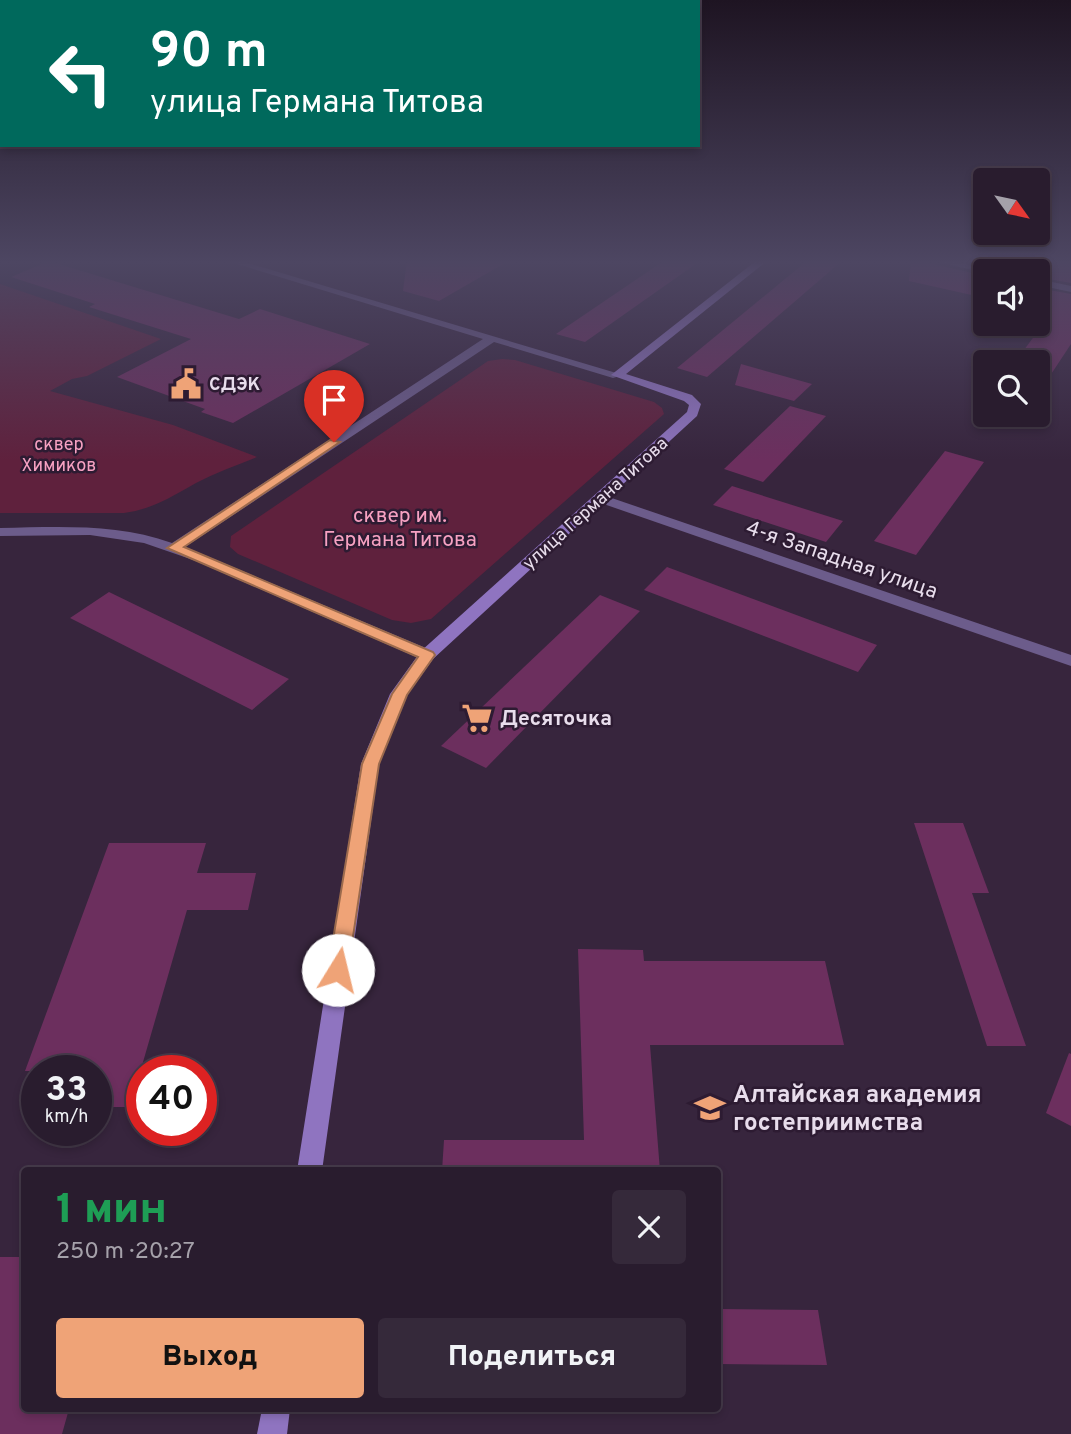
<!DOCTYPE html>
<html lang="ru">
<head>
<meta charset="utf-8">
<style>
	:root { --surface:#291c2e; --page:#35293a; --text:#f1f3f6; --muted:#a5a1aa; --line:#453a4a; --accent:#efa377 }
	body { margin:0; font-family:Overpass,sans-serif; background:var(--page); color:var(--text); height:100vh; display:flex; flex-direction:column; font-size:26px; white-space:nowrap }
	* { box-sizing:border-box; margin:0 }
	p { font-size:23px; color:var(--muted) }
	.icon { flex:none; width:38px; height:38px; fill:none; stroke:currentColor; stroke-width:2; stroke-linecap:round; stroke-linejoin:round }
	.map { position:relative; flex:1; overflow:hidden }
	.details { position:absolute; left:21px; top:1167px; width:700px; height:245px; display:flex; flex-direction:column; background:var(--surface); border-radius:7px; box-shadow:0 4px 10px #0003,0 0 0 2px var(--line) }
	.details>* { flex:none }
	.top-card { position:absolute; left:0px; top:0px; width:700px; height:147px; box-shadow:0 4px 10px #0003,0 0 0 2px var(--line); background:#00695c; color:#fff; overflow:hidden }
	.needle { width:46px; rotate:123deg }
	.controls { position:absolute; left:973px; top:168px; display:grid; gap:14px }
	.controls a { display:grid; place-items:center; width:77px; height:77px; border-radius:7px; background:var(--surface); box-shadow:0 4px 10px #0003,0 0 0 2px var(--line); font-size:35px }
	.speed { position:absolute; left:21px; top:1055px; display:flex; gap:14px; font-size:35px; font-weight:700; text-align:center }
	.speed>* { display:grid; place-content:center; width:91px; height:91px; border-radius:50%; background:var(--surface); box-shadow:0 4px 10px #0003,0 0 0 2px var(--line); line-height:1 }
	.speed small { font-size:18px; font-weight:400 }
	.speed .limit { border:10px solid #d22; background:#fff; color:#111 }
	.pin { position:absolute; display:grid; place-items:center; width:60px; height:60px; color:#fff; margin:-72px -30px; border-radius:50% 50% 50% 0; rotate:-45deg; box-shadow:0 0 7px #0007 }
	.pin .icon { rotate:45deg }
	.me { position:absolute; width:77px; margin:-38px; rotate:9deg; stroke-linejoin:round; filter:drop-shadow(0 0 5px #0008) }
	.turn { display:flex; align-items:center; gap:24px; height:147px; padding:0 35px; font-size:32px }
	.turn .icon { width:91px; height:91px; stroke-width:2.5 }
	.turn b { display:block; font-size:49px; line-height:60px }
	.round { display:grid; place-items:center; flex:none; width:74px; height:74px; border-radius:7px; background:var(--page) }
	.summary { display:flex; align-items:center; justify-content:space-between; height:119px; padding:0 35px }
	h1 { font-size:42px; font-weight:800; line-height:52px; color:#1e9e55 }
	.action { display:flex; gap:14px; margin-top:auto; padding:14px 35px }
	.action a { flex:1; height:80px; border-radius:7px; background:var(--accent); color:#111; font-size:28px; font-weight:800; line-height:80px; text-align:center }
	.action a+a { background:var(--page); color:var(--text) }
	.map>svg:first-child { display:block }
	.green { fill:#5f213d }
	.building { fill:#6c2f5e }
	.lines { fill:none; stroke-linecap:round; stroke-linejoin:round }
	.street { fill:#6c5c8b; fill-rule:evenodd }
	.secondary { fill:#8f74c0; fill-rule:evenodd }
	.route { fill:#efa377; stroke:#9b6a4d; stroke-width:2 }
	.labels { text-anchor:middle; stroke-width:5; stroke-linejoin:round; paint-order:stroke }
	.far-poi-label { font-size:18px; font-weight:bold; fill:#e8ddec; stroke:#2d1b32; text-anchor:start }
	.far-park-label { font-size:18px; fill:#f7a1c2; stroke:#2d1b32 }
	.far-street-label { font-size:18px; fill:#e8ddec; stroke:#2d1b32 }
	.park-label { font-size:21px; fill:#f7a1c2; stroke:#2d1b32 }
	.street-label { font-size:21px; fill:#e8ddec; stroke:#2d1b32 }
	.poi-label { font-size:21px; font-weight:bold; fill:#e8ddec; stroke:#2d1b32; text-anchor:start }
	.near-poi-label { font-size:24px; font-weight:bold; fill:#e8ddec; stroke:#2d1b32; text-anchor:start }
</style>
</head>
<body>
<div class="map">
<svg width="1071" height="1434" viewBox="0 0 1071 1434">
	<rect width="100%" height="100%" fill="#37253d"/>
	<!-- green -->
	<g class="green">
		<path d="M 0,284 L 161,339 L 87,376 L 72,379 L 50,391 L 173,425 L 257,457 C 237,465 215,473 196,483 C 171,497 153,509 124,513 L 0,513 Z"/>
		<path d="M 502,359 L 515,360 L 654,402 L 662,408 L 664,414 L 431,619 L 411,623 L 392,620 L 238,554 L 230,547 L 231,536 L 488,361 Z"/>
	</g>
	<!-- building -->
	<g class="building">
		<path d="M 407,260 L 510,260 L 439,301 L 403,291 Z"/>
		<path d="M 665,260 L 700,261 L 585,342 L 556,334 Z"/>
		<path d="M 808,260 L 843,260 L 707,377 L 677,368 Z"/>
		<path d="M 911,260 L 927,260 L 929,263 L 985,276 L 985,298 L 909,281 Z"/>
		<path d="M 1038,260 L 1071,260 L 1071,283 L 1038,277 Z"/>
		<path d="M 49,261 L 239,319 L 260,309 L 370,344 L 233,423 L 201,412 L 205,409 L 117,377 L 191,339 L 89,307 L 95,304 L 11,277 Z"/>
		<path d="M 1038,288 L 1071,294 L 1071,344 L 1038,394 L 1038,362 L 1015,362 L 1038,331 Z"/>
		<path d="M 741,364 L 812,384 L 794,401 L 735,385 Z"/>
		<path d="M 790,406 L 826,416 L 763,482 L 724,469 Z"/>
		<path d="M 945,451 L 984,462 L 916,555 L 874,541 Z"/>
		<path d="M 732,486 L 843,521 L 826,542 L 713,505 Z"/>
		<path d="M 667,567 L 877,645 L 858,672 L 644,590 Z"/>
		<path d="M 109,592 L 144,609 L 289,679 L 252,710 L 70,618 Z"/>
		<path d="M 600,595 L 640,611 L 486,768 L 441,746 Z"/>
		<path d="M 914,823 L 963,823 L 989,893 L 972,893 L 1026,1046 L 987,1046 Z"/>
		<path d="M 109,843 L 206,843 L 197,873 L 256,873 L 248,910 L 187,910 L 130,1107 L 96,1107 L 96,1071 L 25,1071 Z"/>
		<path d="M 578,949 L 643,950 L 644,961 L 825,961 L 844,1045 L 650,1045 L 660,1171 L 442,1171 L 444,1140 L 584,1140 Z"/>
		<path d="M 1069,1053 L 1071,1054 L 1071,1126 L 1046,1113 Z"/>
		<path d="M 0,1257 L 24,1257 L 24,1409 L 69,1409 L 62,1434 L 0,1434 Z"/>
		<path d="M 718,1309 L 818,1310 L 827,1365 L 718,1364 Z"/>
	</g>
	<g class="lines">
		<!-- street -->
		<g class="street">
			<path d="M 224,260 L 238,260 L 623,375 L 613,378 L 494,342 L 185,547 L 433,651 L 435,655 L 433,659 L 421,659 L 196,561 L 144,543 L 90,535 L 0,536 L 0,528 C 58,527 116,523 172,543 L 483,339 Z"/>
			<path d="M 930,260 L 948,260 L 994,271 L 985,273 Z"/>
			<path d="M 1038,279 L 1071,286 L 1071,292 L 1038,285 Z"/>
			<path d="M 600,494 L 1071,655 L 1071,666 L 595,501 L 593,498 Z"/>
		</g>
		<!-- secondary -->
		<g class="secondary">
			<path d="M 757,260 L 768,260 L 626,374 L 692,395 L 701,404 L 697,416 L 433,659 L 407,695 L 379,764 L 322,1171 L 297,1171 L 361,764 L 390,694 L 421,651 L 687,412 L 689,405 L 684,401 L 611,375 Z"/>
			<path d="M 262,1409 L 290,1409 L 287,1434 L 257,1434 Z"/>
		</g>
	</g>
	<!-- sky -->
	<linearGradient id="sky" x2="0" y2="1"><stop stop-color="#1e1422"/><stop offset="0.57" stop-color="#4d4662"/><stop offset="1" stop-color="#4d4662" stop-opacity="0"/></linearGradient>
	<rect width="1071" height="460" fill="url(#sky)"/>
	<!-- route -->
	<path class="route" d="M 330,440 L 340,442 L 184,547 L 433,652 L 435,655 L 407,695 L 379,764 L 348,970 L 345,976 L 338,978 L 331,976 L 328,970 L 362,764 L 392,694 L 418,657 L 167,548 Z"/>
	<!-- icons -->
	<defs>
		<g id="civic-bare" transform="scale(2.415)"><path d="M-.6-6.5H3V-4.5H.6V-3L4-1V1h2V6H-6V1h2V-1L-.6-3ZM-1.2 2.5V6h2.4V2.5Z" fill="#efa377" stroke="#2d1b32" stroke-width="2.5" paint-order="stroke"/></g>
		<g id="supermarket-bare" transform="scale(2.415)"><path d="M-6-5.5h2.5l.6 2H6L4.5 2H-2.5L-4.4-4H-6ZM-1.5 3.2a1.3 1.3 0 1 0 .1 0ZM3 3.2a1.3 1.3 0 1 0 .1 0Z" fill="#efa377" stroke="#2d1b32" stroke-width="2.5" paint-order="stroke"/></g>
		<g id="university-bare" transform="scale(2.415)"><path d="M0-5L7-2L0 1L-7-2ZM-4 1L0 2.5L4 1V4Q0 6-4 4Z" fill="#efa377" stroke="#2d1b32" stroke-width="2.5" paint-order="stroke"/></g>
	</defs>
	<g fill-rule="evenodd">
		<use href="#civic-bare" x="186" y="384"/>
		<use href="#supermarket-bare" x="477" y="718"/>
		<use href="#university-bare" x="710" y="1108"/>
	</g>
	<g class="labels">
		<!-- far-poi labels -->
		<g class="far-poi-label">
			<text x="209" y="390">СДЭК</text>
		</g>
		<!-- far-park labels -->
		<g class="far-park-label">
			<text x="59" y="450">сквер<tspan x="59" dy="21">Химиков</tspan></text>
		</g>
		<!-- far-street labels -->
		<g class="far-street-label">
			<text transform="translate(595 503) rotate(-42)" y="6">улица Германа Титова</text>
		</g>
		<!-- park labels -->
		<g class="park-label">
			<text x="400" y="522">сквер им.<tspan x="400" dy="24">Германа Титова</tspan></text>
		</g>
		<!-- street labels -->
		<g class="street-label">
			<text transform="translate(842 559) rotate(19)" y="7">4-я Западная улица</text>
		</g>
		<!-- poi labels -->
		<g class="poi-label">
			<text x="500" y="725">Десяточка</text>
		</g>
		<!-- near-poi labels -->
		<g class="near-poi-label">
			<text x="733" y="1102">Алтайская академия<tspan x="733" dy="28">гостеприимства</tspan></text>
		</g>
	</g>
</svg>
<div class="controls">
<a><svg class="needle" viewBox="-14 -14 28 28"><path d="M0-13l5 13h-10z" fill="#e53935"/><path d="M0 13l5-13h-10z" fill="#a5a1aa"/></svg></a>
<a><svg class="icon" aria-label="sound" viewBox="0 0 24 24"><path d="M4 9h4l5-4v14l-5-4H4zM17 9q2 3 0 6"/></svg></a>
<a><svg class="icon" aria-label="search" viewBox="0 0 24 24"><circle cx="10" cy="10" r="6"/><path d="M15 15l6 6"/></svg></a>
</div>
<div class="speed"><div>33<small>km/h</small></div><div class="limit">40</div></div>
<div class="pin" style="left:334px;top:442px;background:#d93025"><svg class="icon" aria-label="arrive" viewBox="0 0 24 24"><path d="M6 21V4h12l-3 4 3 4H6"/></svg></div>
<svg class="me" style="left:338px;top:970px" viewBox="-20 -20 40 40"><circle r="19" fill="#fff"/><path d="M0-13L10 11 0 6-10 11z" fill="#efa377"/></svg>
<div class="top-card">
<div class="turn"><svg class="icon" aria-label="left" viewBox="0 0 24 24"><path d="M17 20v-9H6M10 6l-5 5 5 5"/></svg><div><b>90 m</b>улица Германа Титова</div></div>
</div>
<section class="details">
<div class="summary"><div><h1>1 мин</h1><p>250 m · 20:27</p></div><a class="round"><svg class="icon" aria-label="close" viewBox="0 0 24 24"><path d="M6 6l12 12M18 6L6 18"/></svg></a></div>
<div class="action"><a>Выход</a><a>Поделиться</a></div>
</section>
</div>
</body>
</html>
